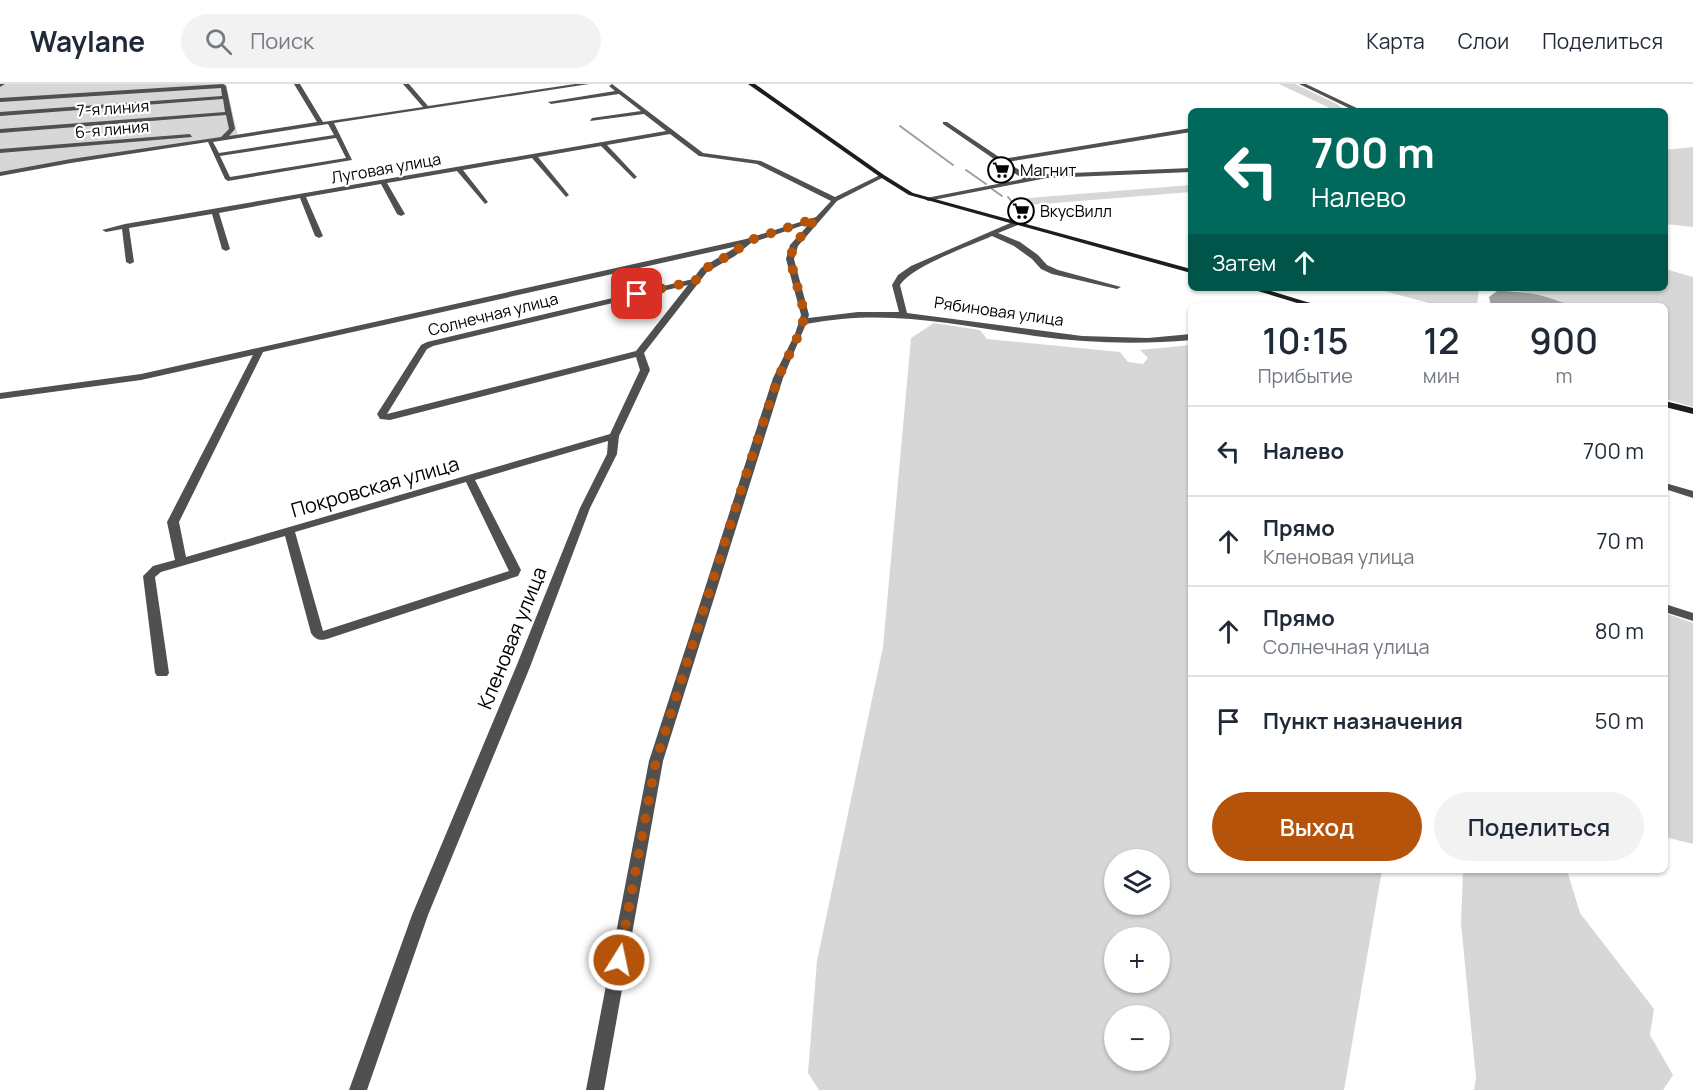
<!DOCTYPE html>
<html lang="ru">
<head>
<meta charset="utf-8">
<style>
	:root { --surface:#fff; --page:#f2f2f3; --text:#1f2937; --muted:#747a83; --line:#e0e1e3; --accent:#b45309 }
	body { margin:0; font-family:Manrope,sans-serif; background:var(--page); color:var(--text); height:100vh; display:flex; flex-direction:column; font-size:22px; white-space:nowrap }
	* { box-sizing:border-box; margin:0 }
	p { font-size:20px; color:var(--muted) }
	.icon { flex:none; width:33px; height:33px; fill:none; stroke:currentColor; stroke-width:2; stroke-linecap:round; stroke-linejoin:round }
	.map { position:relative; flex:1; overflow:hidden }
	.sheet { position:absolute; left:1188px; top:219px; width:480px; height:570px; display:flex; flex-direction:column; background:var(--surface); border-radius:9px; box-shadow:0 2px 4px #0004 }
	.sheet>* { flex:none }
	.top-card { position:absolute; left:1188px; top:24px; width:480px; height:183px; border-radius:9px; box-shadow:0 2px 4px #0004; background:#00695c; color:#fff; overflow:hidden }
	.tools { position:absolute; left:1104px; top:765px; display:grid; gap:12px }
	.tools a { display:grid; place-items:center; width:66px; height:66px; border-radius:50%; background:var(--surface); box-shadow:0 2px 4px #0004; font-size:30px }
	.pin { position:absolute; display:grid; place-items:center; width:51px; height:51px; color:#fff; margin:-26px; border-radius:12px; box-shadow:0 3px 9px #0006 }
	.me { position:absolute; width:66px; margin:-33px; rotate:10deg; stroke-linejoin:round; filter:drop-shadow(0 0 4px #0008) }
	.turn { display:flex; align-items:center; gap:21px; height:126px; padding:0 24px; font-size:27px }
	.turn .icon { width:78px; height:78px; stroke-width:2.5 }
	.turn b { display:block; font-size:42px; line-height:51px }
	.then { display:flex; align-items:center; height:57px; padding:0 24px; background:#0003; gap:12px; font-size:22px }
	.eta { display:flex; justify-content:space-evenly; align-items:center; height:102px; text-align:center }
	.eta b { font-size:36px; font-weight:600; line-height:42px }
	.primary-button { display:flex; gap:12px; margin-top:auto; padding:12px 24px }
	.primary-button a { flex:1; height:69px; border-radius:36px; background:var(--accent); color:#fff; font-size:24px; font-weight:600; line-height:69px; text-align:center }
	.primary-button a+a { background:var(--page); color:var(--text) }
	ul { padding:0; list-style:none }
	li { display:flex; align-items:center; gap:18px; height:90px; padding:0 24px; border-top:2px solid var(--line) }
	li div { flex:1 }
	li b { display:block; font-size:22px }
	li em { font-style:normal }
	header { display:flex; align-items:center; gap:36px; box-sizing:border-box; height:84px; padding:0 30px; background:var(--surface); border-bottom:2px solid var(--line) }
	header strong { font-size:28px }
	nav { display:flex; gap:33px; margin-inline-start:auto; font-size:21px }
	.search { width:420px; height:54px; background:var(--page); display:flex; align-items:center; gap:15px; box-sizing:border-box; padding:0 21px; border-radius:33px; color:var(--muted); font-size:22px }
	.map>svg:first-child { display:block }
	.green { fill:#d7d7d7; fill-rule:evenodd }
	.water { fill:#9e9e9e }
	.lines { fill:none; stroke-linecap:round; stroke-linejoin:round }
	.stream { stroke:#9e9e9e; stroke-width:2 }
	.street { fill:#505050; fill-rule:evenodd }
	.secondary { fill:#1d1d1d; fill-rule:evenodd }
	.route { stroke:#b45309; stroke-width:10; stroke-dasharray:0 18 }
	.labels { text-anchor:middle; stroke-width:4.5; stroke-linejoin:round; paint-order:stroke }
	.far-street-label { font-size:16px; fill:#000; stroke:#fff }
	.far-poi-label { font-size:16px; fill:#000; stroke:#fff; text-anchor:start }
	.street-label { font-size:20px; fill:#000; stroke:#fff }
</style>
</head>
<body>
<header>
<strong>Waylane</strong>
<div class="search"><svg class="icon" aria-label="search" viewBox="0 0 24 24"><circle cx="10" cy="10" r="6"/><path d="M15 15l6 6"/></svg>Поиск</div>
<nav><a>Карта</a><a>Слои</a><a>Поделиться</a></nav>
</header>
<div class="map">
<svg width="1693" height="1006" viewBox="0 0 1693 1006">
	<rect width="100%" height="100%" fill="#fff"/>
	<!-- green -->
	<g class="green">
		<path d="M 0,0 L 226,0 L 238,52 L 0,89 Z"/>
		<path d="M 1279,0 L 1295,0 L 1337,20 L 1346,27 L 1336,27 Z"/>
		<path d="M 1693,63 L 1693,143 L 1665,140 L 1665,66 Z"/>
		<path d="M 1191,101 L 1191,108 L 1030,121 L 1015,117 L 1016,115 Z"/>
		<path d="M 1665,185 L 1693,193 L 1693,323 L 1665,315 L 1665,222 L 1569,222 L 1545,212 L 1517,207 L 1497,207 L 1497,204 L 1665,204 Z"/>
		<path d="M 1373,204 L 1479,204 L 1477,222 L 1440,222 Z"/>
		<path d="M 934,239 L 980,246 L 987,255 L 1120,268 L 1128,278 L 1143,280 L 1148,274 L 1140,266 L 1191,261 L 1191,786 L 1382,786 L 1344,1006 L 819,1006 L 808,989 L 817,877 L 883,563 L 911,254 ZM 1114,776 L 1160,776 L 1160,820 L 1114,820 ZM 1114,854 L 1160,854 L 1160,898 L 1114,898 ZM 1114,932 L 1160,932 L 1160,976 L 1114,976 Z"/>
		<path d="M 1665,529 L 1693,539 L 1693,760 L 1665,753 Z"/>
		<path d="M 1463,786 L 1567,786 L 1580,829 L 1654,925 L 1650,951 L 1673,991 L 1663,1006 L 1474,1006 L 1476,994 L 1461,839 Z"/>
	</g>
	<!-- water -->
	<path class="water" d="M 1497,207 C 1522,207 1547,210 1569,222 L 1491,222 L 1489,213 Z"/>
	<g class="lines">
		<!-- stream -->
		<g class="stream">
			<path d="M 900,42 L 953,81"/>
			<path d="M 966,86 L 986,100"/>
			<path d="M 992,105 L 1002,112"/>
			<path d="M 1008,113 L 1012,118"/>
		</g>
		<!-- street -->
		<g class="street">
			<path d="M 0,0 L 5,0 L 0,3 Z"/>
			<path d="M 223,0 L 226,2 L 235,45 L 229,52 L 317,38 L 294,0 L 300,0 L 323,38 L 423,23 L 403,0 L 409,0 L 428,22 L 575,0 L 589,0 L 334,39 L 352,76 L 228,97 L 225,95 L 208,58 L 71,79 L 0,92 L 0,88 L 71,75 L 221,53 L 229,45 L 226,31 L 0,49 L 0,45 L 225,28 L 223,15 L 0,32 L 0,28 L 222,12 L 221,4 L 0,18 L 0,14 ZM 328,40 L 334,51 L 219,69 L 213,58 ZM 336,54 L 346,74 L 230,93 L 220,72 Z"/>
			<path d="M 612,0 L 703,69 L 761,77 L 835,113 L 880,91 L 884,91 L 884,93 L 837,117 L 798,162 L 794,175 L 809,231 L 808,234 L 858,228 L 899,228 L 892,201 L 898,191 L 911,182 L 1015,137 L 1018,137 L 1018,141 L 998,149 L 1020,158 L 1038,171 L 1047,181 L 1058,186 L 1121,203 L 1117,205 L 1052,190 L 1041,185 L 1032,175 L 1014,162 L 992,152 C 970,162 912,182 900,201 L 907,229 L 1082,252 L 1148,254 L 1191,250 L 1191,256 C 1139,261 1087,259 1035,252 C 953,241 890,224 806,240 L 783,294 L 663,677 L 604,1006 L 586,1006 L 649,677 L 773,294 L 795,250 L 801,231 L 786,175 L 790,161 L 810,139 L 751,159 L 735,172 L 707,188 L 644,269 L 650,286 L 619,352 L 617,370 L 590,424 L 530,583 L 428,831 L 367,1006 L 349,1006 L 412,831 L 516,583 L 580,424 L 607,370 L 608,357 L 475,396 L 521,486 L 518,492 L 330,554 C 322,557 316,557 311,549 L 285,452 L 161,488 L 155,493 L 169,589 L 167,592 L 157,592 L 155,589 L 143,492 L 153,482 L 175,476 L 167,438 L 253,271 L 141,296 L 0,315 L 0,309 L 141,290 L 746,155 L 816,133 L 831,117 L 757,80 L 699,72 L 670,50 L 607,61 L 636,92 L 637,93 L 634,95 L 601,62 L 538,73 L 569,111 L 566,113 L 532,74 L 463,86 L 488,118 L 485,120 L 457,87 L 387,99 L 405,130 L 401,132 L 397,130 L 381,100 L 306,113 L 323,152 L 319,154 L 315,152 L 300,114 L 219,129 L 230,165 L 226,167 L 222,165 L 212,130 L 129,144 L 134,178 L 130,180 L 126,178 L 122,145 L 106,148 L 102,146 L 125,140 L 666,47 L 644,30 L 590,37 L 592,34 L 641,27 L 619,10 L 551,20 L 548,18 L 615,7 L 609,2 ZM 738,162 L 701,184 L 693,195 L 427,258 L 421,261 L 377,330 L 380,335 L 390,336 L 636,273 L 640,286 L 610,350 L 186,473 L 179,438 L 263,268 ZM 688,201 L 636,267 L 387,330 L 427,265 L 433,262 ZM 466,398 L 509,487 L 323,547 L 295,448 Z"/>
			<path d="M 1299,0 L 1306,0 L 1363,27 L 1355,27 Z"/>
			<path d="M 943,38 L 947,38 L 1002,75 L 1191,44 L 1191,48 L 1007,78 L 1030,93 L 1047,90 L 1191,84 L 1191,88 L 1047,94 L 928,117 L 925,115 L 926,114 L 1023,95 L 943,40 Z"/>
			<path d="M 190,50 L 192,53 L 0,69 L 0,65 Z"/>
			<path d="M 1665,399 L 1693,407 L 1693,414 L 1665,405 Z"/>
			<path d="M 1665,520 L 1693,529 L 1693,537 L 1665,528 Z"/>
		</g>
		<!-- secondary -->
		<g class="secondary">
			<path d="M 748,0 L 755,0 L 884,91 L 913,109 L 1191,185 L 1191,189 L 909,111 L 880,93 Z"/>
			<path d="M 1248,204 L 1261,204 L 1320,222 L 1307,222 Z"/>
			<path d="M 1665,317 L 1693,324 L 1693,330 L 1665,323 Z"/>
		</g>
	</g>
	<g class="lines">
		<!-- route -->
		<path class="route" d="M 619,876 L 656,677 L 746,391 L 778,294 L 799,250 L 805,231 L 790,175 L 794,161 L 816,134 L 748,157 L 732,170 L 710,181 L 695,197 L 637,210"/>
	</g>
	<!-- icons -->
	<defs>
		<g id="supermarket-ring" transform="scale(1.35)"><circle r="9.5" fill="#fff" stroke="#000" stroke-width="1.5"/><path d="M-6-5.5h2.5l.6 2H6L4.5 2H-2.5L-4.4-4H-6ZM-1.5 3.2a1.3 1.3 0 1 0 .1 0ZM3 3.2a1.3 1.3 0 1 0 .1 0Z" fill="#000"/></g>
	</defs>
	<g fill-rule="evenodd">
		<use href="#supermarket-ring" x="1001" y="86"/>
		<use href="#supermarket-ring" x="1021" y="127"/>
	</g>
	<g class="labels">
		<!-- far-street labels -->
		<g class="far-street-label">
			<text transform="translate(113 24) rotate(-4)" y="6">7-я линия</text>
			<text transform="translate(112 45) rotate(-5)" y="6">6-я линия</text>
			<text transform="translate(386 84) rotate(-10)" y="6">Луговая улица</text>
			<text transform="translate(999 227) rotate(8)" y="6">Рябиновая улица</text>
			<text transform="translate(493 230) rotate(-14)" y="6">Солнечная улица</text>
		</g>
		<!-- far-poi labels -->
		<g class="far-poi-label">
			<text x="1020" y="92">Магнит</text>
			<text x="1040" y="133">ВкусВилл</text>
		</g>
		<!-- street labels -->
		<g class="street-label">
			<text transform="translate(375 403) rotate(-16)" y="7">Покровская улица</text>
			<text transform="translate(512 554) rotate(-68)" y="7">Кленовая улица</text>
		</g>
	</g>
</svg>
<div class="tools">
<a><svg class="icon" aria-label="layers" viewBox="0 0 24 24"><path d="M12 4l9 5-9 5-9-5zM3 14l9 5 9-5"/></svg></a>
<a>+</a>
<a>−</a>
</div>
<div class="pin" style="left:637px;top:210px;background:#d93025"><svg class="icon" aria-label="arrive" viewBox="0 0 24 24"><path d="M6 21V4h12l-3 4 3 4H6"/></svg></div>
<svg class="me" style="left:619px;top:876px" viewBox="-20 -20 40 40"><circle r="17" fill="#b45309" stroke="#fff" stroke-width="3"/><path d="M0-11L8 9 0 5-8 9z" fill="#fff"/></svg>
<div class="top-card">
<div class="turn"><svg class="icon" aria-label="left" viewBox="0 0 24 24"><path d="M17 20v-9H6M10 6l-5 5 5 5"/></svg><div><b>700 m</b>Налево</div></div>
<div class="then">Затем<svg class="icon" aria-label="ahead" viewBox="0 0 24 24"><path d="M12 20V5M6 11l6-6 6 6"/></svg></div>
</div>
<section class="sheet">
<div class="eta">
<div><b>10:15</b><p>Прибытие</p></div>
<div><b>12</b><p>мин</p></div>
<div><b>900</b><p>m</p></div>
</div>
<ul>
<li><svg class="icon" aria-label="left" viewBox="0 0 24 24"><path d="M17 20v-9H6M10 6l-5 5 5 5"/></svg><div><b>Налево</b></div><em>700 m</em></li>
<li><svg class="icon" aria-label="ahead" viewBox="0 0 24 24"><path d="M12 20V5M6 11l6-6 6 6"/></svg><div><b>Прямо</b><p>Кленовая улица</p></div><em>70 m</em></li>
<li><svg class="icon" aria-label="ahead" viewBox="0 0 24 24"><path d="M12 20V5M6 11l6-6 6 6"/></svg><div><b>Прямо</b><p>Солнечная улица</p></div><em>80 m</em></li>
<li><svg class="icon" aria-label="arrive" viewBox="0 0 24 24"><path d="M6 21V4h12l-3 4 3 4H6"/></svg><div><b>Пункт назначения</b></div><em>50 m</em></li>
</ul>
<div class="primary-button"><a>Выход</a><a>Поделиться</a></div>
</section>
</div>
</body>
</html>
